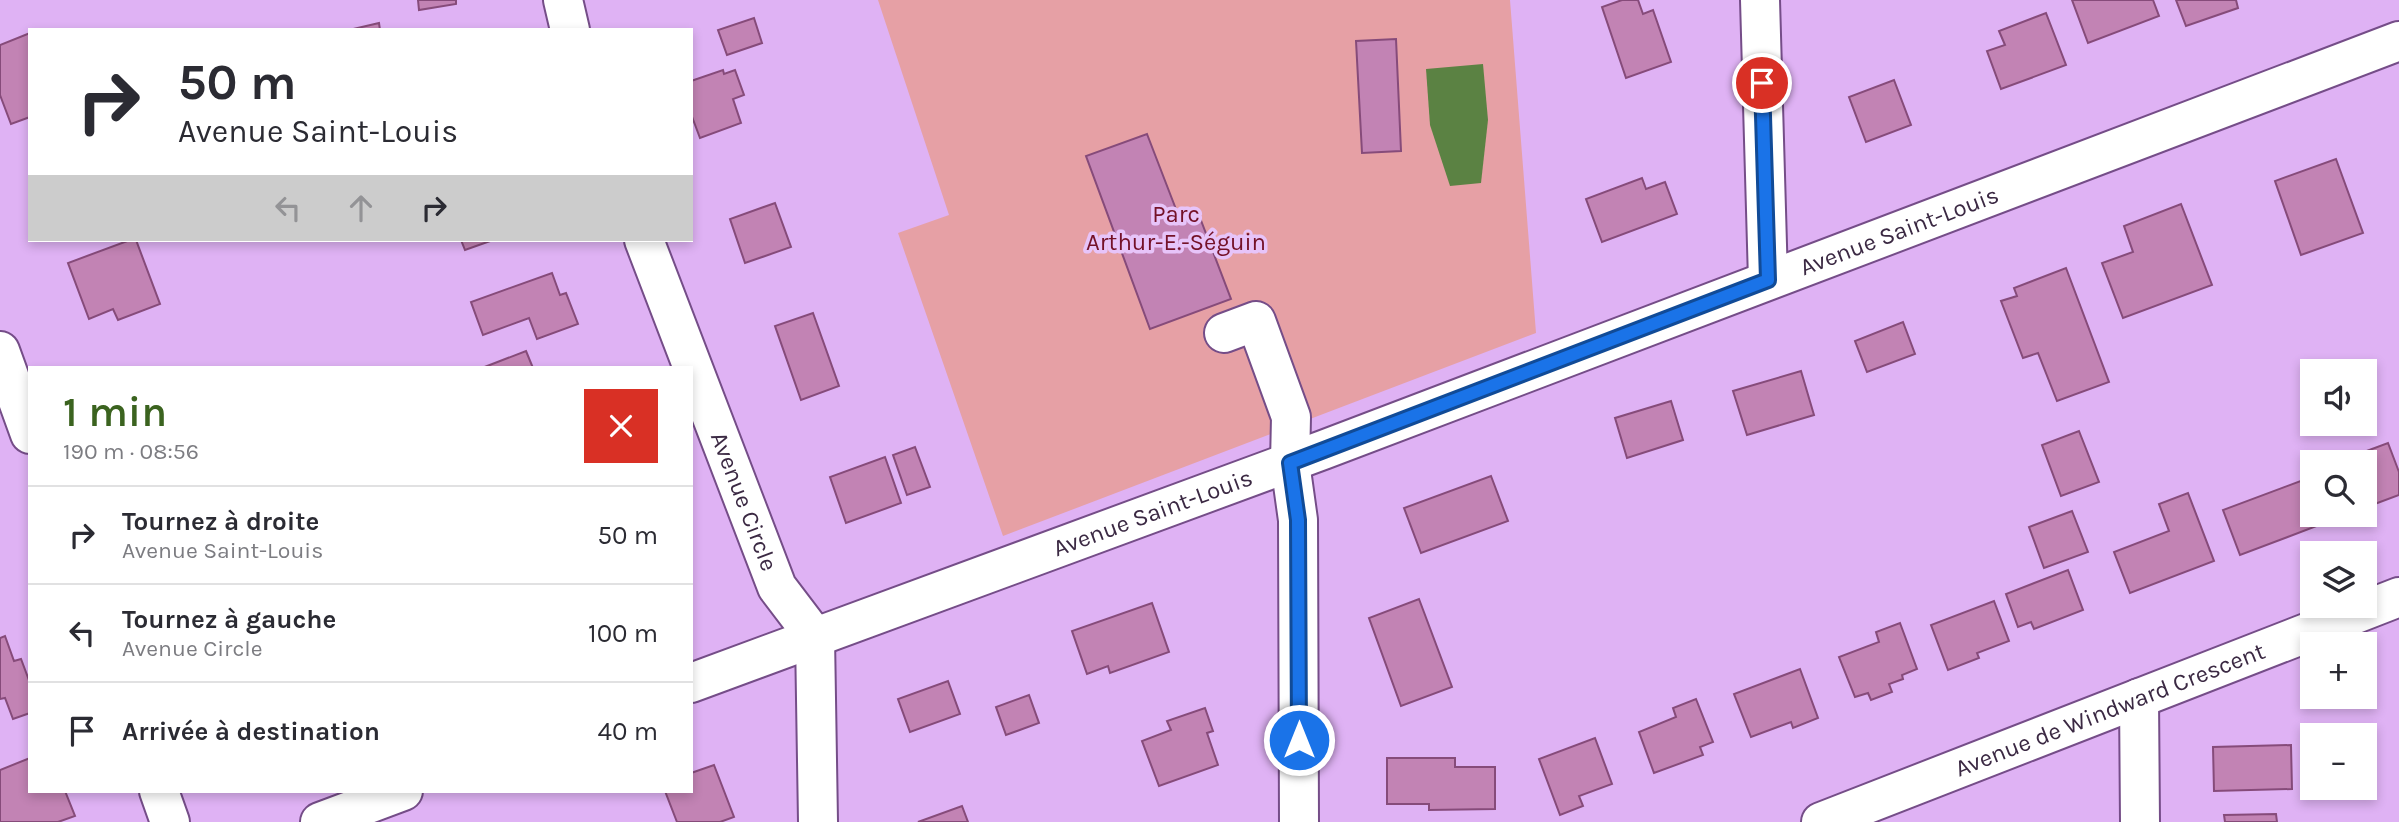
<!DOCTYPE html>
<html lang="fr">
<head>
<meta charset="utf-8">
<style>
	:root { --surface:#fff; --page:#f2f2f3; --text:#2b2b33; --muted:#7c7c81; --line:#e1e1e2; --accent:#3b631f }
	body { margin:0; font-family:Karla,sans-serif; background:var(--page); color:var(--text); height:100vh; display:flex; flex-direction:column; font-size:26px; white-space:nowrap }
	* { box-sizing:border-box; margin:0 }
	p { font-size:23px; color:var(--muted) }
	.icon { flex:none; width:38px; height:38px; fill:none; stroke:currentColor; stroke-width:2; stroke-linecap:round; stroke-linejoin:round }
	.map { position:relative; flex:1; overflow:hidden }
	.drawer { position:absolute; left:28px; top:366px; width:665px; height:427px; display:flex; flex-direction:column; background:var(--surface); border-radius:0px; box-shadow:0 4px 10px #0003 }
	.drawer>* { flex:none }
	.banner { position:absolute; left:28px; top:28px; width:665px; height:214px; border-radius:0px; box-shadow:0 4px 10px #0003; background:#fff; color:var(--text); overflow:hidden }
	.controls { position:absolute; left:2300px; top:359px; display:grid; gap:14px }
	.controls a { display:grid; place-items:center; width:77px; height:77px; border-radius:0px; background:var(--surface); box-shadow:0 4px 10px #0003; font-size:35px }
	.pin { position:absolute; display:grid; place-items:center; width:60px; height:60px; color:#fff; margin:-30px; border:4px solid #fff; border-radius:50%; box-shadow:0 2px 7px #0007 }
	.me { position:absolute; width:77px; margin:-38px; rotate:0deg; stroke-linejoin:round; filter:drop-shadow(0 0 5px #0008) }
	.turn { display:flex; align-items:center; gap:24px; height:147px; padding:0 35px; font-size:32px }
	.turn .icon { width:91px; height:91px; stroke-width:2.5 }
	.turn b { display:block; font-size:49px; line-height:60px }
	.lanes { display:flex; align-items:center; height:66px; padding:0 35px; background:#0003; justify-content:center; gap:35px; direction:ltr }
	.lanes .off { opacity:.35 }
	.round { display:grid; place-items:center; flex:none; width:74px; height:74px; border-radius:0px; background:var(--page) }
	.headline { display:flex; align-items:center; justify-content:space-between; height:119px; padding:0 35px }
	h1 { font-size:42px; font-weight:600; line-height:52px; color:var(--accent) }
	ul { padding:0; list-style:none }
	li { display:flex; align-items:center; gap:21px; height:98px; padding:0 35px; border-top:2px solid var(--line) }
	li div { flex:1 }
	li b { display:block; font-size:26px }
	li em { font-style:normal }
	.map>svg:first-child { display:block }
	.green { fill:#e6a0a5 }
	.water { fill:#5b8243 }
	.building { fill:#c283b4; stroke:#864b7a; stroke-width:2 }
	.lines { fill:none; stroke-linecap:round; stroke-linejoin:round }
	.minor-casing { stroke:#754d88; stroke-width:42 }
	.minor { stroke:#fff; stroke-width:38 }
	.route-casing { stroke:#114b97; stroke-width:18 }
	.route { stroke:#1a73e8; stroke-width:12 }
	.labels { text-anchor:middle; stroke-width:7; stroke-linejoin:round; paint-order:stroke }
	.park-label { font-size:24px; fill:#741128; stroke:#e7c4f9 }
	.street-label { font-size:24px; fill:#3b2943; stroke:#e7c4f9 }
</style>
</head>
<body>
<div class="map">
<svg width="2399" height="822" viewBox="0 0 2399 822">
	<rect width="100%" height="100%" fill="#dfb2f4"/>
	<!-- green -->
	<path class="green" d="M 878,0 L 1510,0 L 1536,333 L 1003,536 L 898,233 L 949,215 Z"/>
	<!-- water -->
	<path class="water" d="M 1483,64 L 1488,120 L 1481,183 L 1450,186 L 1430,125 L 1426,69 Z"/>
	<!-- building -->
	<g class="building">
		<path d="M 418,0 L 456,0 L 456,4 L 419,10 Z"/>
		<path d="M 1622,0 L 1638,0 L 1643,14 L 1653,10 L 1671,62 L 1626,78 L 1602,7 Z"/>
		<path d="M 2072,0 L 2153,0 L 2159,16 L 2088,43 Z"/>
		<path d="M 2176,0 L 2236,0 L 2238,8 L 2186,26 Z"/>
		<path d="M 2046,13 L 2066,65 L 2001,89 L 1987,51 L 2005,45 L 1999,31 Z"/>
		<path d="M 754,18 L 762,43 L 727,55 L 718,30 Z"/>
		<path d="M 379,23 L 380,30 L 349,30 Z"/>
		<path d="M 30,33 L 30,117 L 11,124 L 0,95 L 0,45 Z"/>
		<path d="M 1396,39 L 1401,151 L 1362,153 L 1356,41 Z"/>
		<path d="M 723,70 L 724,74 L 735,70 L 744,95 L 733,99 L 741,123 L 700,138 L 691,114 L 691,81 Z"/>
		<path d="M 1894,80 L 1911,125 L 1866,142 L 1849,97 Z"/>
		<path d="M 1147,134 L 1179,217 L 1197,210 L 1231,299 L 1150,329 L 1086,156 Z"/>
		<path d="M 2336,159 L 2363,233 L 2301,255 L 2275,181 Z"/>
		<path d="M 1642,178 L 1646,189 L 1665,182 L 1677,214 L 1602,242 L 1586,199 Z"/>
		<path d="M 775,203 L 791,247 L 745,263 L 730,219 Z"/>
		<path d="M 2181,204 L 2212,285 L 2123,318 L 2102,263 L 2133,252 L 2124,226 Z"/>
		<path d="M 130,240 L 136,240 L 160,304 L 118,320 L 113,309 L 89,319 L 68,263 Z"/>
		<path d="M 461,240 L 493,240 L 465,250 Z"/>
		<path d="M 2066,268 L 2109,382 L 2057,401 L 2038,353 L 2023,358 L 2001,301 L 2017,296 L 2014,288 Z"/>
		<path d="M 552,273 L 560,295 L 566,293 L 578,324 L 537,339 L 529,318 L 483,335 L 471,302 Z"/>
		<path d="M 813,313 L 839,386 L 801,400 L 775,326 Z"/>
		<path d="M 1903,322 L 1915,354 L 1867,372 L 1855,341 Z"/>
		<path d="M 526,351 L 533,368 L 482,368 Z"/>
		<path d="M 1801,371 L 1814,415 L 1747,435 L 1733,391 Z"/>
		<path d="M 1671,401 L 1683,440 L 1627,458 L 1615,418 Z"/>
		<path d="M 2079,431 L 2099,482 L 2061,496 L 2042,445 Z"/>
		<path d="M 2388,443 L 2399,472 L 2399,495 L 2364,508 L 2364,462 L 2337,462 Z"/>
		<path d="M 915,447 L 930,487 L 907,495 L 893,455 Z"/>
		<path d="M 885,457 L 901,503 L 846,523 L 830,477 Z"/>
		<path d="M 1491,476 L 1508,521 L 1421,553 L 1404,508 Z"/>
		<path d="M 2306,479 L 2312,495 L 2312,514 L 2319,514 L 2322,524 L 2240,555 L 2223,510 Z"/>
		<path d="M 2188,493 L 2214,561 L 2130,593 L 2114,552 L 2169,531 L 2159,504 Z"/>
		<path d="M 2072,511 L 2088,552 L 2044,568 L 2029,527 Z"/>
		<path d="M 2068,570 L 2083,610 L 2034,629 L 2031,622 L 2018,627 L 2006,594 Z"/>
		<path d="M 1419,599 L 1452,687 L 1401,706 L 1369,618 Z"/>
		<path d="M 1994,601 L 2009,641 L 1977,653 L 1979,658 L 1948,670 L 1931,625 Z"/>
		<path d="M 1152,603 L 1169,652 L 1110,673 L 1108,666 L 1087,674 L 1072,631 Z"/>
		<path d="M 1900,623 L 1917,669 L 1902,675 L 1903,679 L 1889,684 L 1892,692 L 1871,700 L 1868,693 L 1855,697 L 1839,657 L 1879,642 L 1876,632 Z"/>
		<path d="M 5,636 L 14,661 L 21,659 L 30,683 L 30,713 L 13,719 L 5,698 L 0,699 L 0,638 Z"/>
		<path d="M 1800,669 L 1818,718 L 1793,728 L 1791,722 L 1751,737 L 1734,694 Z"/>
		<path d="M 948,681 L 960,714 L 910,732 L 898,699 Z"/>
		<path d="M 1029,695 L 1039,723 L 1006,735 L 996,707 Z"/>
		<path d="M 1696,699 L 1713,742 L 1700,747 L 1703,755 L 1654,773 L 1639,732 L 1676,717 L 1673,708 Z"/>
		<path d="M 1205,708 L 1213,731 L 1207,733 L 1218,765 L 1159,786 L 1142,741 L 1171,730 L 1167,721 Z"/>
		<path d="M 1595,738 L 1612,784 L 1579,796 L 1583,806 L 1560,815 L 1539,759 Z"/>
		<path d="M 2291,745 L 2292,789 L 2214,791 L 2213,747 Z"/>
		<path d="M 30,758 L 30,791 L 65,791 L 75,816 L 58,822 L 0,822 L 0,770 Z"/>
		<path d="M 1387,758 L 1455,758 L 1455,767 L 1495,767 L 1495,809 L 1429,810 L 1429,804 L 1387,804 Z"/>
		<path d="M 714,765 L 734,817 L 720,822 L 677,822 L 665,791 L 691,791 L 691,773 Z"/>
		<path d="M 962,806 L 968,822 L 918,822 Z"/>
		<path d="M 2276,814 L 2277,822 L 2225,822 L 2224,815 Z"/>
	</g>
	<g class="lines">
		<!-- minor casing -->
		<g class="minor-casing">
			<g id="minor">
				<path d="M 563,0 L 570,30"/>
				<path d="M 1760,0 L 1768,280"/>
				<path id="s1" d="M 644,240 L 777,587 L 815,637 L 818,822"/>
				<path d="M 1224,333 L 1256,321 L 1291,417 L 1290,463 L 1298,520 L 1299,822"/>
				<path d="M 0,351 L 30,434"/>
				<path id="s2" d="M 691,683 L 1323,450 L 2399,41"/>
				<path d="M 2139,698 L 2140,822"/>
				<path d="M 159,791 L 170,822"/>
				<path d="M 320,822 L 403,791"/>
				<path id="s3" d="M 1821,822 L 2399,597"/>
			</g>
		</g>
		<!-- minor -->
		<use href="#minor" class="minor"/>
	</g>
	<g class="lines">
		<!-- route casing -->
		<g class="route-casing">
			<path id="route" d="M 1299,740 L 1298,520 L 1290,463 L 1768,280 L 1762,83"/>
		</g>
		<!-- route -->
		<use href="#route" class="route"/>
	</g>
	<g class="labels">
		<!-- park labels -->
		<g class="park-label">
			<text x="1176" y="222">Parc<tspan x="1176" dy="28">Arthur-E.-Séguin</tspan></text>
		</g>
		<!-- street labels -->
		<g class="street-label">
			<text dy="8" stroke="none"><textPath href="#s2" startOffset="1290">Avenue Saint-Louis</textPath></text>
			<text dy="8" stroke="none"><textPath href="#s1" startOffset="280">Avenue Circle</textPath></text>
			<text dy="8" stroke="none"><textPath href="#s2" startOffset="492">Avenue Saint-Louis</textPath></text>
			<text dy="8" stroke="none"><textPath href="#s3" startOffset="310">Avenue de Windward Crescent</textPath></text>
		</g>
	</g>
</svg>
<div class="controls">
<a><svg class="icon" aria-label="sound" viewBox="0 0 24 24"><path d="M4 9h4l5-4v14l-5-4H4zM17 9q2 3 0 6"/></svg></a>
<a><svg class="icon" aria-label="search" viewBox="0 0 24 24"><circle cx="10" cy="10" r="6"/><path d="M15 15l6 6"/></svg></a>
<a><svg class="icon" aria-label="layers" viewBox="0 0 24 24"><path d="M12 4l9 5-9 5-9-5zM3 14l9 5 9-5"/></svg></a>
<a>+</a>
<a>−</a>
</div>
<div class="pin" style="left:1762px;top:83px;background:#d93025"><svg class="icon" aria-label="arrive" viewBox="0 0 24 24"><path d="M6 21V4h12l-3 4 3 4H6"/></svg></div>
<svg class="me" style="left:1299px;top:740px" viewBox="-20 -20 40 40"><circle r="17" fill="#1a73e8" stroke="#fff" stroke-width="3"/><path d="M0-11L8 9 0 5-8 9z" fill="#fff"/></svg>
<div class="banner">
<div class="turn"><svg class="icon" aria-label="right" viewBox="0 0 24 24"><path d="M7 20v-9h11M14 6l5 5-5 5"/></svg><div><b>50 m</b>Avenue Saint-Louis</div></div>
<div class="lanes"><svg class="icon off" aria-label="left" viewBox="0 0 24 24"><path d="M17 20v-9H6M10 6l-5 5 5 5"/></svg><svg class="icon off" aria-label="ahead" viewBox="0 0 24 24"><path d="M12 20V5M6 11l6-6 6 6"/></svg><svg class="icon" aria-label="right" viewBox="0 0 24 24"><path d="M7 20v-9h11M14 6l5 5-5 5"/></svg></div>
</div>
<section class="drawer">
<div class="headline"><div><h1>1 min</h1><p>190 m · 08:56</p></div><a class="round" style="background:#d93025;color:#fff"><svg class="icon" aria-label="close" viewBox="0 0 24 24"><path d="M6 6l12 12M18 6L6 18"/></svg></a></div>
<ul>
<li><svg class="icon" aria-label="right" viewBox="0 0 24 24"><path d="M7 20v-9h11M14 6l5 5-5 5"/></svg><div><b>Tournez à droite</b><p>Avenue Saint-Louis</p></div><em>50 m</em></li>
<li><svg class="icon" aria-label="left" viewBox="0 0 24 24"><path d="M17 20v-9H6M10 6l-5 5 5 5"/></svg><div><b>Tournez à gauche</b><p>Avenue Circle</p></div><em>100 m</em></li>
<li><svg class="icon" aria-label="arrive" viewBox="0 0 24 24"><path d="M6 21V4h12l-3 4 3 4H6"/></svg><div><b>Arrivée à destination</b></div><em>40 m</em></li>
</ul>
</section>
</div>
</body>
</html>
